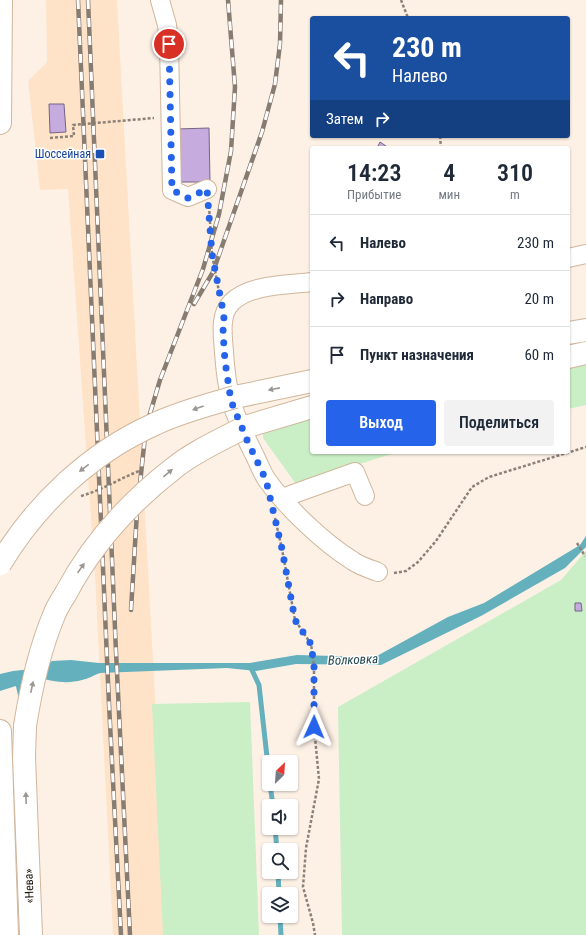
<!DOCTYPE html>
<html lang="ru">
<head>
<meta charset="utf-8">
<style>
	:root { --surface:#fff; --page:#f2f2f3; --text:#1f2937; --muted:#747a83; --line:#e0e1e3; --accent:#2563eb }
	body { margin:0; font-family:"Roboto Condensed",sans-serif; background:var(--page); color:var(--text); height:100vh; display:flex; flex-direction:column; font-size:15px; white-space:nowrap }
	* { box-sizing:border-box; margin:0 }
	p { font-size:13px; color:var(--muted) }
	.icon { flex:none; width:22px; height:22px; fill:none; stroke:currentColor; stroke-width:2; stroke-linecap:round; stroke-linejoin:round }
	.map { position:relative; flex:1; overflow:hidden }
	.details { position:absolute; left:310px; top:146px; width:260px; height:308px; display:flex; flex-direction:column; background:var(--surface); border-radius:4px; box-shadow:0 1px 3px #0004 }
	.details>* { flex:none }
	.guide { position:absolute; left:310px; top:16px; width:260px; height:122px; border-radius:4px; box-shadow:0 1px 3px #0004; background:#1a4fa0; color:#fff; overflow:hidden }
	.needle { width:26px; rotate:25deg }
	.buttons { position:absolute; left:262px; top:755px; display:grid; gap:8px }
	.buttons a { display:grid; place-items:center; width:36px; height:36px; border-radius:4px; background:var(--surface); box-shadow:0 1px 3px #0004; font-size:20px }
	.pin { position:absolute; display:grid; place-items:center; width:34px; height:34px; color:#fff; margin:-17px; border:2px solid #fff; border-radius:50%; box-shadow:0 1px 4px #0007 }
	.me { position:absolute; width:44px; margin:-22px; rotate:1deg; stroke-linejoin:round; filter:drop-shadow(0 0 3px #0008) }
	.turn { display:flex; align-items:center; gap:14px; height:84px; padding:0 16px; font-size:18px }
	.turn .icon { width:52px; height:52px; stroke-width:2.5 }
	.turn b { display:block; font-size:28px; line-height:34px }
	.then { display:flex; align-items:center; height:38px; padding:0 16px; background:#0003; gap:8px; font-size:15px }
	.eta { display:flex; justify-content:space-evenly; align-items:center; height:68px; text-align:center }
	.eta b { font-size:24px; font-weight:600; line-height:28px }
	.cta { display:flex; gap:8px; margin-top:auto; padding:8px 16px }
	.cta a { flex:1; height:46px; border-radius:4px; background:var(--accent); color:#fff; font-size:16px; font-weight:600; line-height:46px; text-align:center }
	.cta a+a { background:var(--page); color:var(--text) }
	ul { padding:0; list-style:none }
	li { display:flex; align-items:center; gap:12px; height:56px; padding:0 16px; border-top:1px solid var(--line) }
	li div { flex:1 }
	li b { display:block; font-size:15px }
	li em { font-style:normal }
	.map>svg:first-child { display:block }
	.built { fill:#fee3c8 }
	.green { fill:#caeec6 }
	.water { fill:#64b0bd }
	.lines { fill:none; stroke-linecap:round; stroke-linejoin:round }
	.stream { stroke:#64b0bd; stroke-width:5 }
	.building { fill:#c6abde; stroke:#756582 }
	.minor-casing { stroke:#d1b69b; stroke-width:20 }
	.highway-casing { stroke:#d1b69b; stroke-width:24 }
	.path { stroke:#8c8177; stroke-width:2.5; stroke-dasharray:3 2; stroke-linecap:butt }
	.minor { stroke:#fff; stroke-width:18 }
	.highway { stroke:#fff; stroke-width:22 }
	.rail-casing { stroke:#877c72; stroke-width:4.5 }
	.rail { stroke:#fff; stroke-width:3; stroke-dasharray:9; stroke-linecap:butt }
	.highway-bridge-casing { stroke:#d1b69b; stroke-width:24; stroke-linecap:butt }
	.highway-bridge { stroke:#fff; stroke-width:22 }
	.oneway { fill:#9b9792 }
	.route { stroke:#2563eb; stroke-width:7; stroke-dasharray:0 12.6 }
	.transit-dot { fill:#1a4fb4; stroke:#fff; stroke-width:1.5 }
	.labels { text-anchor:middle; stroke-width:3; stroke-linejoin:round; paint-order:stroke }
	.transit-label { font-size:12px; fill:#164399; stroke:#fff; text-anchor:end }
	.street-label { font-size:12px; fill:#21170d; stroke:#fff }
	.water-label { font-size:13px; font-style:italic; fill:#20454b; stroke:#fff }
</style>
</head>
<body>
<div class="map">
<svg width="586" height="935" viewBox="0 0 586 935">
	<rect width="100%" height="100%" fill="#fdf1e6"/>
	<!-- built -->
	<path class="built" d="M 46,0 L 117,0 L 168,935 L 113,935 L 95,576 L 68,189 L 40,190 L 28,81 L 47,62 Z"/>
	<!-- green -->
	<g class="green">
		<path d="M 586,362 L 586,405 L 568,409 L 568,365 Z"/>
		<path d="M 312,417 L 312,452 L 398,452 L 296,484 L 263,438 L 263,429 Z"/>
		<path d="M 586,551 L 586,935 L 342,935 L 338,707 L 561,580 Z"/>
		<path d="M 250,702 L 259,935 L 163,935 L 152,704 Z"/>
	</g>
	<!-- water -->
	<path class="water" d="M 586,536 L 586,547 L 565,568 L 481,616 L 381,665 L 296,664 L 256,671 L 227,668 L 100,673 C 94,675 88,679 82,680 C 68,684 52,682 38,677 L 19,685 L 0,691 L 0,674 L 13,671 L 41,668 L 52,661 L 71,660 L 99,663 L 250,663 L 297,655 L 375,657 L 448,617 L 484,603 L 580,545 Z"/>
	<g class="lines">
		<!-- stream -->
		<g class="stream">
			<path d="M 251,668 L 259,685 L 269,775"/>
			<path d="M 17,680 L 21,697"/>
			<path d="M 270,784 L 273,806"/>
			<path d="M 275,828 L 277,850"/>
			<path d="M 278,872 L 279,894"/>
			<path d="M 280,916 L 281,935"/>
		</g>
	</g>
	<!-- building -->
	<g class="building">
		<path d="M 49,104 L 64,104 L 66,132 L 50,133 Z"/>
		<path d="M 209,128 L 210,182 L 179,182 L 177,129 Z"/>
		<path d="M 380,142 L 386,146 L 385,148 L 377,148 Z"/>
		<path d="M 575,603 L 581,603 L 582,611 L 575,611 Z"/>
	</g>
	<g class="lines">
		<!-- minor casing -->
		<g class="minor-casing">
			<g id="minor">
				<path d="M 160,0 L 167,25 L 169,44 L 172,190 L 188,197 L 207,189"/>
				<path d="M 568,258 L 586,254"/>
				<path d="M 312,282 C 288,285 249,284 231,303 C 219,315 223,337 224,352 C 225,368 227,385 231,400 C 235,417 247,440 255,456 C 259,464 262,473 267,480 C 287,508 324,543 353,561 C 360,566 370,569 378,572"/>
				<path d="M 282,498 L 355,472 L 365,496"/>
			</g>
		</g>
		<!-- highway casing -->
		<g class="highway-casing">
			<g id="highway">
				<path d="M 0,123 L 1,0"/>
				<path d="M 568,333 L 586,330"/>
				<path d="M 568,357 L 586,353"/>
				<path d="M 235,397 L 312,381"/>
				<path d="M 245,427 L 312,407"/>
				<path d="M 25,726 L 24,757 L 31,935"/>
				<path d="M 0,731 L 7,935"/>
			</g>
		</g>
		<!-- path -->
		<g class="path">
			<path d="M 401,0 L 408,18"/>
			<path d="M 440,136 L 441,148"/>
			<path d="M 50,138 L 74,136 L 73,125 L 154,118"/>
			<path d="M 209,206 L 212,254 L 219,292"/>
			<path d="M 81,496 C 102,490 119,479 139,471"/>
			<path d="M 275,518 L 282,549 L 295,620 L 311,644 L 314,666 L 314,727 L 319,779 L 306,848 L 303,887 L 313,923 L 315,935"/>
			<path d="M 577,543 L 585,556"/>
			<path d="M 394,573 L 406,571 L 418,562 L 436,541 L 472,487 L 489,477 L 586,447"/>
		</g>
		<!-- minor -->
		<use href="#minor" class="minor"/>
		<!-- highway -->
		<use href="#highway" class="highway"/>
		<!-- rail casing -->
		<g class="rail-casing">
			<g id="rail">
				<path d="M 78,0 L 109,704 L 121,935"/>
				<path d="M 88,0 L 116,652 L 130,935"/>
				<path d="M 194,304 L 213,272 L 262,132 L 275,84 L 280,44 L 281,0"/>
				<path d="M 131,610 L 137,512 L 146,427 L 160,380 L 203,269 L 219,214 L 231,151 L 235,87 L 228,0"/>
			</g>
		</g>
		<!-- rail -->
		<use href="#rail" class="rail"/>
		<!-- highway-bridge casing -->
		<g class="highway-bridge-casing">
			<g id="highway-bridge">
				<path d="M 0,564 C 36,504 90,453 155,424 C 180,412 208,405 235,397"/>
				<path d="M 25,726 C 31,688 39,651 54,615 C 57,607 62,600 66,593 C 92,544 130,502 174,468 C 195,451 221,440 245,427"/>
			</g>
		</g>
		<!-- highway-bridge -->
		<use href="#highway-bridge" class="highway-bridge"/>
	</g>
	<!-- one-way arrows -->
	<defs><path id="oneway-solid" d="M-6-.8H1V-3.2L6.5 0L1 3.2V.8H-6Z"/></defs>
	<g class="oneway">
		<use href="#oneway-solid" transform="translate(274 389) rotate(169)"/>
		<use href="#oneway-solid" transform="translate(198 408) rotate(160)"/>
		<use href="#oneway-solid" transform="translate(84 468) rotate(142)"/>
		<use href="#oneway-solid" transform="translate(168 473) rotate(-40)"/>
		<use href="#oneway-solid" transform="translate(81 568) rotate(-55)"/>
		<use href="#oneway-solid" transform="translate(32 687) rotate(-78)"/>
		<use href="#oneway-solid" transform="translate(26 798) rotate(-92)"/>
	</g>
	<g class="lines">
		<!-- route -->
		<path class="route" d="M 169,44 L 172,190 L 188,198 L 207,189 L 212,254 L 224,316 L 223,332 L 225,361 L 231,401 L 247,440 L 266,480 L 282,549 L 295,620 L 311,644 L 314,666 L 314,727"/>
	</g>
	<!-- markers -->
	<rect class="transit-dot" x="95" y="149" width="10" height="10" rx="2"/>
	<g class="labels">
		<!-- transit labels -->
		<g class="transit-label">
			<text x="91" y="158">Шоссейная</text>
		</g>
		<!-- street labels -->
		<g class="street-label">
			<text transform="translate(29 886) rotate(-92)" y="4">«Нева»</text>
		</g>
		<!-- water labels -->
		<g class="water-label">
			<text transform="translate(353 659) rotate(-2)" y="5">Волковка</text>
		</g>
	</g>
</svg>
<div class="buttons">
<a><svg class="needle" viewBox="-14 -14 28 28"><path d="M0-13l5 13h-10z" fill="#e53935"/><path d="M0 13l5-13h-10z" fill="#747a83"/></svg></a>
<a><svg class="icon" aria-label="sound" viewBox="0 0 24 24"><path d="M4 9h4l5-4v14l-5-4H4zM17 9q2 3 0 6"/></svg></a>
<a><svg class="icon" aria-label="search" viewBox="0 0 24 24"><circle cx="10" cy="10" r="6"/><path d="M15 15l6 6"/></svg></a>
<a><svg class="icon" aria-label="layers" viewBox="0 0 24 24"><path d="M12 4l9 5-9 5-9-5zM3 14l9 5 9-5"/></svg></a>
</div>
<div class="pin" style="left:169px;top:44px;background:#d93025"><svg class="icon" aria-label="arrive" viewBox="0 0 24 24"><path d="M6 21V4h12l-3 4 3 4H6"/></svg></div>
<svg class="me" style="left:314px;top:727px" viewBox="-20 -20 40 40"><path d="M0-17L14 15 0 8-14 15z" fill="#2563eb" stroke="#fff" stroke-width="4"/></svg>
<div class="guide">
<div class="turn"><svg class="icon" aria-label="left" viewBox="0 0 24 24"><path d="M17 20v-9H6M10 6l-5 5 5 5"/></svg><div><b>230 m</b>Налево</div></div>
<div class="then">Затем<svg class="icon" aria-label="right" viewBox="0 0 24 24"><path d="M7 20v-9h11M14 6l5 5-5 5"/></svg></div>
</div>
<section class="details">
<div class="eta">
<div><b>14:23</b><p>Прибытие</p></div>
<div><b>4</b><p>мин</p></div>
<div><b>310</b><p>m</p></div>
</div>
<ul>
<li><svg class="icon" aria-label="left" viewBox="0 0 24 24"><path d="M17 20v-9H6M10 6l-5 5 5 5"/></svg><div><b>Налево</b></div><em>230 m</em></li>
<li><svg class="icon" aria-label="right" viewBox="0 0 24 24"><path d="M7 20v-9h11M14 6l5 5-5 5"/></svg><div><b>Направо</b></div><em>20 m</em></li>
<li><svg class="icon" aria-label="arrive" viewBox="0 0 24 24"><path d="M6 21V4h12l-3 4 3 4H6"/></svg><div><b>Пункт назначения</b></div><em>60 m</em></li>
</ul>
<div class="cta"><a>Выход</a><a>Поделиться</a></div>
</section>
</div>
</body>
</html>
